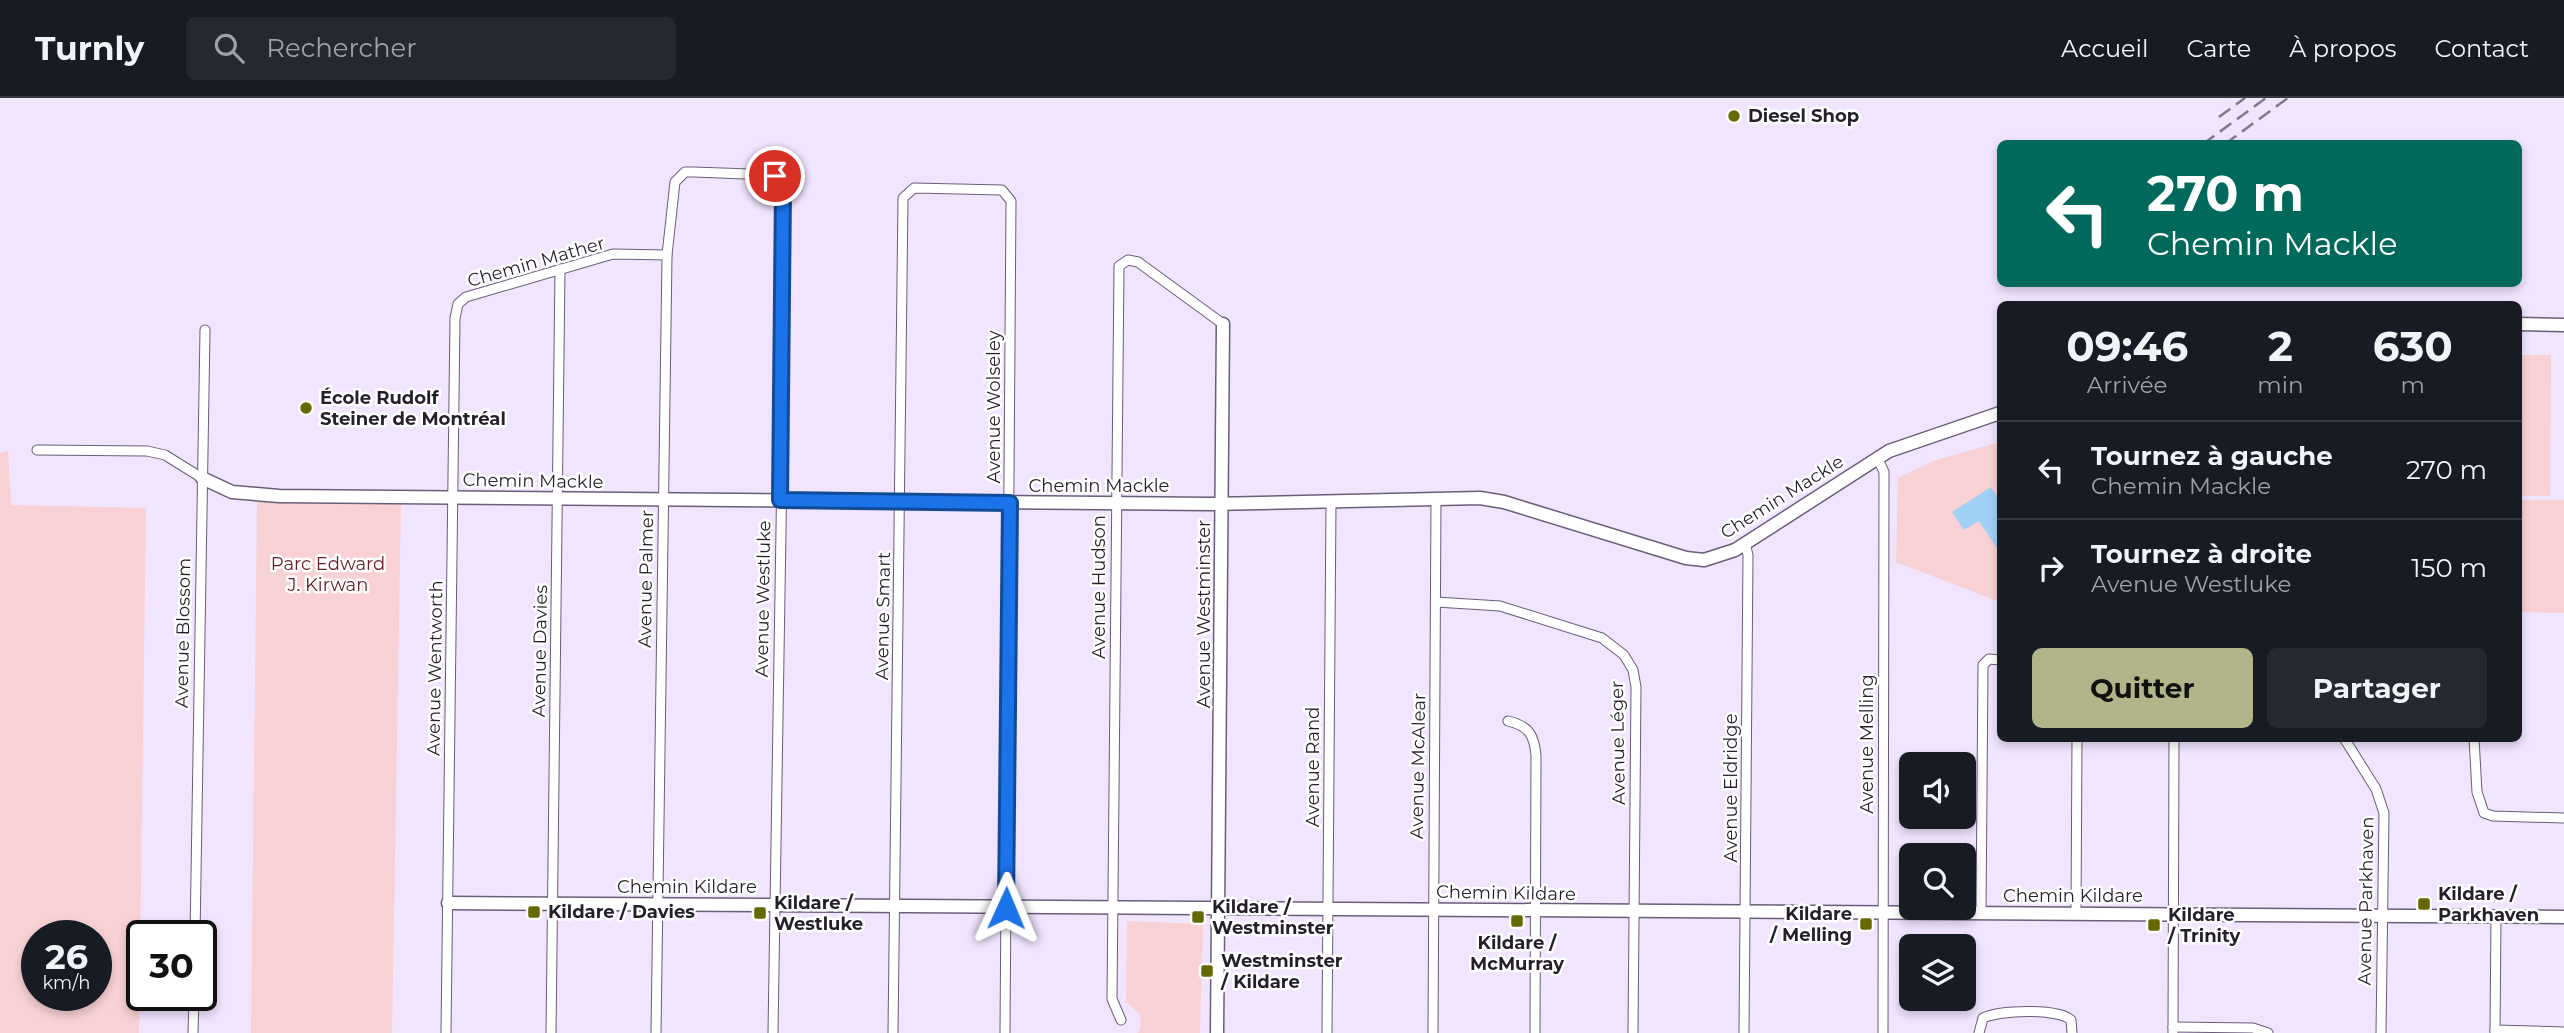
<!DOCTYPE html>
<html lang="fr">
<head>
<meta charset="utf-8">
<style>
	:root { --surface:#171b24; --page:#242831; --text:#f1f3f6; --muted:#9ea1a6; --line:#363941; --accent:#b2b489 }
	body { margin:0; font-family:Montserrat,sans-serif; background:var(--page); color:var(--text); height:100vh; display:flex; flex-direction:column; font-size:26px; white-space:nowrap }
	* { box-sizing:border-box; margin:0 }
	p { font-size:23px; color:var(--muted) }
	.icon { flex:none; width:38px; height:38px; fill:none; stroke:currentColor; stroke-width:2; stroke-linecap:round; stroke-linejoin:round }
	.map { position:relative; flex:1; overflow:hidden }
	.panel { position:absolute; left:1997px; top:203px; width:525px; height:441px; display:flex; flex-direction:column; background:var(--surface); border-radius:10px; box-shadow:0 4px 10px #0003 }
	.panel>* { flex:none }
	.banner { position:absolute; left:1997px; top:42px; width:525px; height:147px; border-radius:10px; box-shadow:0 4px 10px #0003; background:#00695c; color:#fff; overflow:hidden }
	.controls { position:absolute; left:1899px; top:654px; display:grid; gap:14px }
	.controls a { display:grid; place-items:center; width:77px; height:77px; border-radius:10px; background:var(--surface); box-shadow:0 4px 10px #0003; font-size:35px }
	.speed { position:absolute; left:21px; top:822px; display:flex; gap:14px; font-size:35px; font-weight:700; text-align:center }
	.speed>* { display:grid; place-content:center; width:91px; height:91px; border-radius:50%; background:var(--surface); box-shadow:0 4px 10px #0003; line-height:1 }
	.speed small { font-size:18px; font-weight:400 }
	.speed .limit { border:4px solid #111; border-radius:10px; background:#fff; color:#111 }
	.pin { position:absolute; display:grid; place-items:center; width:60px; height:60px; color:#fff; margin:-30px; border:4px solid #fff; border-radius:50%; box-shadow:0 2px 7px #0007 }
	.me { position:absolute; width:77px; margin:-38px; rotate:1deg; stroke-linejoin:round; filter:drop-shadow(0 0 5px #0008) }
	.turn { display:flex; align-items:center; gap:24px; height:147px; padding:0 35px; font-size:32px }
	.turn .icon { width:91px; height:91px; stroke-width:2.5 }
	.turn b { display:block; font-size:49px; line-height:60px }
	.eta { display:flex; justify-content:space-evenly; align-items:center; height:119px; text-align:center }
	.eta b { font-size:42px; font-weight:700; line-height:49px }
	.action { display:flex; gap:14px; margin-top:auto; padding:14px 35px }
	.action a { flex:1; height:80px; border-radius:10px; background:var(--accent); color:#111; font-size:28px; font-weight:700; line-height:80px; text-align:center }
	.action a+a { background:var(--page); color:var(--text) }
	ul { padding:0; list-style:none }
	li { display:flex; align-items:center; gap:21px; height:98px; padding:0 35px; border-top:2px solid var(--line) }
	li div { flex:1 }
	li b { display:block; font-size:26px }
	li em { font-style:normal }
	header { display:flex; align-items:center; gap:42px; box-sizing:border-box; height:98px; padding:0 35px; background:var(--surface); border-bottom:2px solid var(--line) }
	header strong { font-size:33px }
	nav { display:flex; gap:38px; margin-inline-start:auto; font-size:24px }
	.search { width:490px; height:63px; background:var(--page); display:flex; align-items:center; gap:18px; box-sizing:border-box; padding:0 24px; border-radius:10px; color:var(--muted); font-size:26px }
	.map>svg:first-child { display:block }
	.green { fill:#f8d1d4; fill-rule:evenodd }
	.water { fill:#a0d1f5 }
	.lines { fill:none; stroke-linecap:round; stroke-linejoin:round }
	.street-casing { stroke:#6a5d78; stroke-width:11 }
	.secondary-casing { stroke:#6a5d78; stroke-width:15 }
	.street { stroke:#fff; stroke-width:9 }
	.secondary { stroke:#fff; stroke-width:12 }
	.rail { stroke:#81788a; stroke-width:2.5; stroke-dasharray:14 7; stroke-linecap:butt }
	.route-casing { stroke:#114b97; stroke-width:18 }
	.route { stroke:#1a73e8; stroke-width:12 }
	.poi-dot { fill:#666804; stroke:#fff; stroke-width:2.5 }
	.labels { text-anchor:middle; stroke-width:5; stroke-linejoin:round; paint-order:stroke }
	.poi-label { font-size:18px; font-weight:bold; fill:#241f2a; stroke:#fff; text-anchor:start }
	.street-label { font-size:18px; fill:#241f2a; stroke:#fff }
	.park-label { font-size:18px; fill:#68202e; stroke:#fff }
</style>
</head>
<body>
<header>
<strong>Turnly</strong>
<div class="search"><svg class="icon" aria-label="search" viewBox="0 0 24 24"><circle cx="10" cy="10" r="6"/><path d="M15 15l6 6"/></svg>Rechercher</div>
<nav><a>Accueil</a><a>Carte</a><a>À propos</a><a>Contact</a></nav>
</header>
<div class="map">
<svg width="2564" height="935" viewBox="0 0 2564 935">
	<rect width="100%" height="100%" fill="#f0e4fe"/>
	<!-- green -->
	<g class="green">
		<path d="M 2518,257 L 2551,257 L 2550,398 L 2518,398 Z"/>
		<path d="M 2000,344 L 2000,504 L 1896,464 L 1898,380 L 1936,362 Z"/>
		<path d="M 8,353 L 11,407 L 146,410 L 139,935 L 0,935 L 0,355 ZM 37,838 L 96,838 L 96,898 L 37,898 Z"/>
		<path d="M 2520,402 L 2564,402 L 2564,515 L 2518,514 Z"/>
		<path d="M 257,404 L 401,404 L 392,935 L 251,935 Z"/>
		<path d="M 1127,823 L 1203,826 L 1200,935 L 1138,935 L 1141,927 L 1140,916 L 1126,904 Z"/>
	</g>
	<!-- water -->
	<path class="water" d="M 1991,389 L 2000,403 L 2000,455 L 1979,423 L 1964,432 L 1952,414 Z"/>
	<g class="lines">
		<!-- street casing -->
		<g class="street-casing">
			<g id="street">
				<path d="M 37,352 L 147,353 L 165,357 L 202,380"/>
				<path d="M 1877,359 L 1884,374 L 1883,935"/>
				<path d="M 1436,504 L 1500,508 L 1602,540 L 1624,557 L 1633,572 L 1636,589 L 1633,935"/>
				<path d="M 1508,623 C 1529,628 1534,637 1536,657 L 1535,935"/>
				<path d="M 2344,640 L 2376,691 L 2384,715 L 2381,935"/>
				<path d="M 2474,640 L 2477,694 L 2484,715 L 2493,718 L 2564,720"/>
				<path d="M 1981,815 L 1983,567 L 1989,561 L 2000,562"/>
				<path d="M 2076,815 L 2077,640"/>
				<path d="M 195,838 L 205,232"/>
				<path d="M 1121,922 L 1112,901 L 1119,168 L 1128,162 L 1138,164 L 1223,226"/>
				<path d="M 2173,929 L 2253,930 L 2268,935"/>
				<path d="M 2495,932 L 2564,934"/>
				<path d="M 193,935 L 194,898"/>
				<path d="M 446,935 L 455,220 L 458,206 L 466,199 L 613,156 L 667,157"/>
				<path d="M 551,935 L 560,171"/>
				<path d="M 656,935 L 667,157 L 675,84 L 685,74 L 694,74 L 774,77 L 780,82 L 783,91 L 784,243 L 773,935"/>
				<path d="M 893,935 L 903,100 L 914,90 L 1002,92 L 1011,103 L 1005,935"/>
				<path d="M 1327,935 L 1331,404"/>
				<path d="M 1433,935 L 1436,401"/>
				<path d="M 1744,935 L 1748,457 L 1745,445"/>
				<path d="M 1979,935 L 1983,920 C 1999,912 2058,910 2071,922 L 2072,935"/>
				<path d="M 2173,935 L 2174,640"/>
				<path d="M 2495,935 L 2496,818"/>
			</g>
		</g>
		<!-- secondary casing -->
		<g class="secondary-casing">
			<g id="secondary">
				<path d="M 2518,226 L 2564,227"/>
				<path d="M 202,380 L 232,394 L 279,398 L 1211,406 L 1480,400 L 1504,404 L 1686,460 L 1704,462 L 1735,452 L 1889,353 L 2000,315"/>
				<path d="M 448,805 L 2564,819"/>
				<path d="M 1217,935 L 1223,226"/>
			</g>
		</g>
		<!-- street -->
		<use href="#street" class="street"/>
		<!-- secondary -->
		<use href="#secondary" class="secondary"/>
		<!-- rail -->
		<g class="rail">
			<path d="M 2219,19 L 2245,0"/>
			<path d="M 2203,46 L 2266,0"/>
			<path d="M 2225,46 L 2288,0"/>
		</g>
	</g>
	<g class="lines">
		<!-- route casing -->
		<g class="route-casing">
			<path id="route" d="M 775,78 L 783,91 L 780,402 L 1010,405 L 1006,810"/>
		</g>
		<!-- route -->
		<use href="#route" class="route"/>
	</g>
	<!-- markers -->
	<g class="poi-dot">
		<circle cx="1734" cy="18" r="7"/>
		<circle cx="306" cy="310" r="7"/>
		<rect x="2417" y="799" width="14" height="14" rx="3.5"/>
		<rect x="527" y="807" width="14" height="14" rx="3.5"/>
		<rect x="753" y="808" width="14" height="14" rx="3.5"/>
		<rect x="1191" y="812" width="14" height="14" rx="3.5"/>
		<rect x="1510" y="816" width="14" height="14" rx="3.5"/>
		<rect x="1859" y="819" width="14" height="14" rx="3.5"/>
		<rect x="2147" y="820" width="14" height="14" rx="3.5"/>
		<rect x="1200" y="866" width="14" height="14" rx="3.5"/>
	</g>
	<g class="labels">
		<!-- poi labels -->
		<g class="poi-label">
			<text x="1748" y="24">Diesel Shop</text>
			<text x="320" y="306">École Rudolf<tspan x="320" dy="21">Steiner de Montréal</tspan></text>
			<text x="2438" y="802">Kildare /<tspan x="2438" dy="21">Parkhaven</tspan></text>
			<text x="774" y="811">Kildare /<tspan x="774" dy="21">Westluke</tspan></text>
			<text x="1212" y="815">Kildare /<tspan x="1212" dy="21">Westminster</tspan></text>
			<text x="548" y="820">Kildare / Davies</text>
			<text x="1852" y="822" text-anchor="end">Kildare<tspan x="1852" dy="21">/ Melling</tspan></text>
			<text x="2168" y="823">Kildare<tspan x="2168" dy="21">/ Trinity</tspan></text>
			<text x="1517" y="851" text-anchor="middle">Kildare /<tspan x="1517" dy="21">McMurray</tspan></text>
			<text x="1221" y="869">Westminster<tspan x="1221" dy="21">/ Kildare</tspan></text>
		</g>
		<!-- street labels -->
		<g class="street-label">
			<text transform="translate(536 164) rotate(-16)" y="6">Chemin Mather</text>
			<text transform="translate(994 309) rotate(-90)" y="6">Avenue Wolseley</text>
			<text transform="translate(533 383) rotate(1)" y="6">Chemin Mackle</text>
			<text x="1099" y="394">Chemin Mackle</text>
			<text transform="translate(1782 399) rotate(-32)" y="6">Chemin Mackle</text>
			<text transform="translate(646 481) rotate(-89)" y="6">Avenue Palmer</text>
			<text transform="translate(1099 489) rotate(-90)" y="6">Avenue Hudson</text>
			<text transform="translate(763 501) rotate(-89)" y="6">Avenue Westluke</text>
			<text transform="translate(1204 516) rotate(-90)" y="6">Avenue Westminster</text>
			<text transform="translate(883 518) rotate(-89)" y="6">Avenue Smart</text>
			<text transform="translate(183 535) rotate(-89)" y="6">Avenue Blossom</text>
			<text transform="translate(540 553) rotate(-89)" y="6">Avenue Davies</text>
			<text transform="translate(435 570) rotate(-89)" y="6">Avenue Wentworth</text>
			<text transform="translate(1618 645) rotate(-91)" y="6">Avenue Léger</text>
			<text transform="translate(1867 646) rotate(-90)" y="6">Avenue Melling</text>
			<text transform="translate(1418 668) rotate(-89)" y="6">Avenue McAlear</text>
			<text transform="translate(1313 669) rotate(-90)" y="6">Avenue Rand</text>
			<text transform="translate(1731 690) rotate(-90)" y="6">Avenue Eldridge</text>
			<text x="687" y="795">Chemin Kildare</text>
			<text transform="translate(1506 795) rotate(1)" y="6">Chemin Kildare</text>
			<text x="2073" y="804">Chemin Kildare</text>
			<text transform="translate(2366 803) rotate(-89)" y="6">Avenue Parkhaven</text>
		</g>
		<!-- park labels -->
		<g class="park-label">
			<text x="328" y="472">Parc Edward<tspan x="328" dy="21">J. Kirwan</tspan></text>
		</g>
	</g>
</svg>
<div class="controls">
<a><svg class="icon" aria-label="sound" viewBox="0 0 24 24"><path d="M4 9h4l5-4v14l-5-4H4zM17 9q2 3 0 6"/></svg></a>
<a><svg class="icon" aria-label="search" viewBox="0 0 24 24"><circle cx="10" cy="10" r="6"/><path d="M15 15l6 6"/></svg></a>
<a><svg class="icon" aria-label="layers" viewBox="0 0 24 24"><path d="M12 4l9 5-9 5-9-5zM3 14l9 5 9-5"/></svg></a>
</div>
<div class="speed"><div>26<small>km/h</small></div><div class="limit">30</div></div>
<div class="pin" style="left:775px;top:78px;background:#d93025"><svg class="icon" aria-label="arrive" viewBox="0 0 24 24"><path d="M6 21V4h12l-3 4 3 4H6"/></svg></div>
<svg class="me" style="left:1006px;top:810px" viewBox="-20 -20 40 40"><path d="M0-17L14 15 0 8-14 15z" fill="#1a73e8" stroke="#fff" stroke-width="4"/></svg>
<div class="banner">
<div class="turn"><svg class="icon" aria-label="left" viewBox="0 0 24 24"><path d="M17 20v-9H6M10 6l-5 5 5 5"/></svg><div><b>270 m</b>Chemin Mackle</div></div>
</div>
<section class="panel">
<div class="eta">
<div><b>09:46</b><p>Arrivée</p></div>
<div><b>2</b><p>min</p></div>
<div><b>630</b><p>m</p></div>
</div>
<ul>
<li><svg class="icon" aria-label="left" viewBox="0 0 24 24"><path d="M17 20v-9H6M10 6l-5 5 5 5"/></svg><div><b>Tournez à gauche</b><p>Chemin Mackle</p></div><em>270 m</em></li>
<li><svg class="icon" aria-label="right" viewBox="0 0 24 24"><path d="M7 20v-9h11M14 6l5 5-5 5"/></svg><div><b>Tournez à droite</b><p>Avenue Westluke</p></div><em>150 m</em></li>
</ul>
<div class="action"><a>Quitter</a><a>Partager</a></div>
</section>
</div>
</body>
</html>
